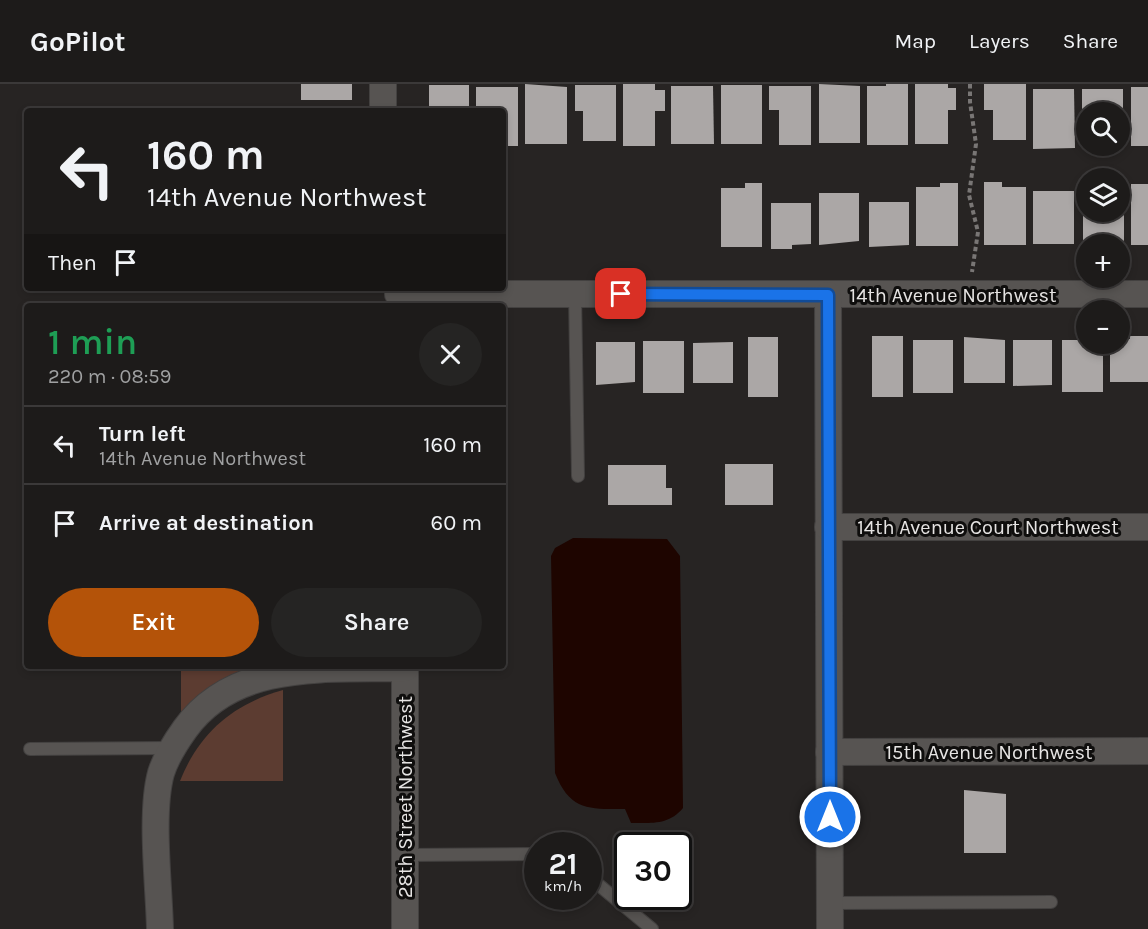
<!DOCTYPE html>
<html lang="en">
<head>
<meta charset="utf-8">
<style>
	:root { --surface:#1d1b1a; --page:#252423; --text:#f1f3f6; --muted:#a0a1a2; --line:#3b3939; --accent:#b45309 }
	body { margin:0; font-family:Karla,sans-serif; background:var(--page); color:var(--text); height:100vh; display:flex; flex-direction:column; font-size:22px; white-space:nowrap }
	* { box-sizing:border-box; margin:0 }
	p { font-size:20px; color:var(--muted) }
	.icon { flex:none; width:33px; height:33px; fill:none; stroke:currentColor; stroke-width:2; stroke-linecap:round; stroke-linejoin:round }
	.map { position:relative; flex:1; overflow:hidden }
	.panel { position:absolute; left:24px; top:219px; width:482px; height:366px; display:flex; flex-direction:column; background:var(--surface); border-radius:6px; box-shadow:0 3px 9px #0003,0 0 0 2px var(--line) }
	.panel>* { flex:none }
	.guide { position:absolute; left:24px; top:24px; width:482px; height:183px; border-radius:6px; box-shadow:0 3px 9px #0003,0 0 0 2px var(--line); background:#1d1b1a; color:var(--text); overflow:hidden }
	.buttons { position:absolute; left:1076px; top:18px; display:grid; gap:12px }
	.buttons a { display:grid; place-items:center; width:54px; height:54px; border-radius:50%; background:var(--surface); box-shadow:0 3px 9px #0003,0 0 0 2px var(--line); font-size:30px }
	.speed { position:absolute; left:524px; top:748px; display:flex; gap:12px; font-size:30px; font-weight:700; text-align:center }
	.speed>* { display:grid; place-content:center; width:78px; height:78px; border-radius:50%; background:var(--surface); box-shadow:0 3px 9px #0003,0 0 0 2px var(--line); line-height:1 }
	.speed small { font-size:15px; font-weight:400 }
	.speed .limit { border:3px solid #111; border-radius:9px; background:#fff; color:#111 }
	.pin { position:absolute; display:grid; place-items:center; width:51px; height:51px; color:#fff; margin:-26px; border-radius:12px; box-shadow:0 3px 9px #0006 }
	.me { position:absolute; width:66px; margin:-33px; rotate:0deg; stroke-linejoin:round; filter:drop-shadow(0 0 4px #0008) }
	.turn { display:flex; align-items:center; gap:21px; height:126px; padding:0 24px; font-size:27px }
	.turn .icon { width:78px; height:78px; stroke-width:2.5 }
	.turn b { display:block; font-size:42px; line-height:51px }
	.then { display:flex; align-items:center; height:57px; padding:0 24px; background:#0003; gap:12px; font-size:22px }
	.round { display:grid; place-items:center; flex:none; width:63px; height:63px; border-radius:32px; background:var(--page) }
	.summary { display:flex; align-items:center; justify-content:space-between; height:102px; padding:0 24px }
	h1 { font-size:36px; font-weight:600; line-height:45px; color:#1e9e55 }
	.action { display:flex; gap:12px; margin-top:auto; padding:12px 24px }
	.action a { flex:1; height:69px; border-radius:36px; background:var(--accent); color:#fff; font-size:24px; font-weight:600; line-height:69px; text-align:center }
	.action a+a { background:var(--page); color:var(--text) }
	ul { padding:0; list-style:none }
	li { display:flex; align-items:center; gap:18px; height:78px; padding:0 24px; border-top:2px solid var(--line) }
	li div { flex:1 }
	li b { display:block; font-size:22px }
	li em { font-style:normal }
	header { display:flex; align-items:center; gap:36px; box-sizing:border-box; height:84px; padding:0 30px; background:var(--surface); border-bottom:2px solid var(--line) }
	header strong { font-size:28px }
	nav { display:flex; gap:33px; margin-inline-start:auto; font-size:21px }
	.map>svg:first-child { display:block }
	.green { fill:#5c3c31 }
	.water { fill:#1e0500 }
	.building { fill:#aba7a6 }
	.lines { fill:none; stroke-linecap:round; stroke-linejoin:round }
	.service-casing { stroke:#434140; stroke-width:14 }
	.minor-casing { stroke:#434140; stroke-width:28 }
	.path { stroke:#797675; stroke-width:4; stroke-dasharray:4.5 3; stroke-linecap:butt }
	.service { stroke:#575452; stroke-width:12 }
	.minor { stroke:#575452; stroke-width:26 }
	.route-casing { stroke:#114b97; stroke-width:15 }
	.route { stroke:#1a73e8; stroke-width:10 }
	.labels { text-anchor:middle; stroke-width:6; stroke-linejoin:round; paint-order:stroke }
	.street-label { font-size:20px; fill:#e6e4e3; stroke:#0f0e0d }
</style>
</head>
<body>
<header>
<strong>GoPilot</strong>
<nav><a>Map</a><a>Layers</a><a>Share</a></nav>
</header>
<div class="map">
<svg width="1148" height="845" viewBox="0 0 1148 845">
	<rect width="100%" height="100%" fill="#272423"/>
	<!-- green -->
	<g class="green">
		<path d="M 181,582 L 262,582 L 181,635 Z"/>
		<path d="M 283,606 L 283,697 L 180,697 C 199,649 233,620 283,606 Z"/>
	</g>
	<!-- water -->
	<path class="water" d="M 573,454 L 667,455 L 680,472 L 683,724 C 669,741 652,739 631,739 L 625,725 C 589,725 570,727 555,689 L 551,472 L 555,464 Z"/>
	<!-- building -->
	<g class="building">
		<rect x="301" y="0" width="51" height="16"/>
		<path d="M 525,0 L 567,3 L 567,60 L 525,60 Z"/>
		<path d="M 623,0 L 655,0 L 655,6 L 665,6 L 665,27 L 655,27 L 655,62 L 623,62 Z"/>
		<path d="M 819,0 L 860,2 L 860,59 L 819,59 Z"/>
		<path d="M 886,0 L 908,0 L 908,61 L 867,61 L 867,2 L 886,2 Z"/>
		<path d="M 915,0 L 948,0 L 948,4 L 956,4 L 956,26 L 948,26 L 948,60 L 915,60 Z"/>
		<path d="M 984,0 L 1026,0 L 1026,56 L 993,56 L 993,26 L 984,26 Z"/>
		<rect x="429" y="1" width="40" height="26"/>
		<path d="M 575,1 L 616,1 L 616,57 L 583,57 L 583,27 L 575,27 Z"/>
		<rect x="721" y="1" width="41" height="59"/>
		<path d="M 671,2 L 713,2 L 714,60 L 671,60 Z"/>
		<path d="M 769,2 L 811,2 L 811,61 L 779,61 L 779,26 L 769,26 Z"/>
		<path d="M 476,3 L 518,3 L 518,62 L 502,62 L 502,27 L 476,27 Z"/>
		<rect x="1131" y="3" width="17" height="59"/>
		<path d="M 1033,5 L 1074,5 L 1075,64 L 1033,65 Z"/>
		<path d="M 1082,5 L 1123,5 L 1123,64 L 1091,64 L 1091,62 L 1119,62 L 1119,28 L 1082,30 Z"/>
		<rect x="302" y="23" width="49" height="4"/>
		<path d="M 984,98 L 1002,98 L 1002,103 L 1026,103 L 1026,161 L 984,161 Z"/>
		<path d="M 745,99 L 762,99 L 762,163 L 721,163 L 721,104 L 745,104 Z"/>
		<path d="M 940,99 L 958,99 L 958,162 L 916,162 L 916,103 L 940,103 Z"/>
		<rect x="1131" y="100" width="17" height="61"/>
		<rect x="1033" y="107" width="41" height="53"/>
		<path d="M 819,109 L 859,109 L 859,157 L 819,161 Z"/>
		<path d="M 1083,115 L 1086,115 L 1086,128 L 1119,128 L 1119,115 L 1124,115 L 1124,158 L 1083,161 Z"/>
		<path d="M 869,118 L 909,118 L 909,161 L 869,163 Z"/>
		<path d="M 771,119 L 811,119 L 811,160 L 792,161 L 792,165 L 771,165 Z"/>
		<rect x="872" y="252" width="31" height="61"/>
		<path d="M 1130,252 L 1148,252 L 1148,298 L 1110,298 L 1110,260 L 1119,260 L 1119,255 L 1130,255 Z"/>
		<rect x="748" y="253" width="30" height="60"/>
		<path d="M 964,253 L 1005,256 L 1005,299 L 964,299 Z"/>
		<rect x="913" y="256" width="40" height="53"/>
		<path d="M 1013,256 L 1052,256 L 1052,301 L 1013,302 Z"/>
		<path d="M 1062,256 L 1086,256 L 1086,260 L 1103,260 L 1103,308 L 1062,308 Z"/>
		<rect x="643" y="257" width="41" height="52"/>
		<path d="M 596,258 L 635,258 L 635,298 L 596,301 Z"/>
		<path d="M 733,258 L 733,299 L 693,299 L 693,259 Z"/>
		<rect x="725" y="380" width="48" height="41"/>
		<path d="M 608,381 L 666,381 L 666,404 L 672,404 L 672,421 L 608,421 Z"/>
		<path d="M 964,706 L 1006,710 L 1006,769 L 964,769 Z"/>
	</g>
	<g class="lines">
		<!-- service casing -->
		<g class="service-casing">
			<g id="service">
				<path d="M 575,210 L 578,392"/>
				<path d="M 30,665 L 171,664"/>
				<path d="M 405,771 L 537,770"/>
				<path d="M 588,792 L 652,845"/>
				<path d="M 830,819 L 1051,818"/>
			</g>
		</g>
		<!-- minor casing -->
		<g class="minor-casing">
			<g id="minor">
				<path d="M 383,0 L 383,27"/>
				<path d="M 398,210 L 1148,210"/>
				<path d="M 828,211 L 830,845"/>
				<path d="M 828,443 L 1148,443"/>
				<path d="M 405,582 L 405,845"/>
				<path d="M 829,668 L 1148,667"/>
				<path d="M 160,845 C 159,802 150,729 161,689 C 166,673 175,659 185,645 C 235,575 329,586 405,584"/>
			</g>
		</g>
		<!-- path -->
		<path class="path" d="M 970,0 L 970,18 L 976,60 L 969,111 L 978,148 L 972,188"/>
		<!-- service -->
		<use href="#service" class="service"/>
		<!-- minor -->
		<use href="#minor" class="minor"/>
	</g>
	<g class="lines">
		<!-- route casing -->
		<g class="route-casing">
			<path id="route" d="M 621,210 L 828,211 L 830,733"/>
		</g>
		<!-- route -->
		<use href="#route" class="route"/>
	</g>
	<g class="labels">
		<!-- street labels -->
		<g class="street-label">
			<text x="953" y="218">14th Avenue Northwest</text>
			<text x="988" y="450">14th Avenue Court Northwest</text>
			<text x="989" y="675">15th Avenue Northwest</text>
			<text transform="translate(405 713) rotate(-90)" y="7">28th Street Northwest</text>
		</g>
	</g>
</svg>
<div class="buttons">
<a><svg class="icon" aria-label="search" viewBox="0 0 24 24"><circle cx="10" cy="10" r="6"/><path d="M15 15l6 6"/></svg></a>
<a><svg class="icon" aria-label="layers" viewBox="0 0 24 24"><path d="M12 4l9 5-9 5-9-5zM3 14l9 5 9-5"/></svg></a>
<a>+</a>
<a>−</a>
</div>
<div class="speed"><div>21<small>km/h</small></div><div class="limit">30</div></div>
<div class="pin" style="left:621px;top:210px;background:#d93025"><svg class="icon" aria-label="arrive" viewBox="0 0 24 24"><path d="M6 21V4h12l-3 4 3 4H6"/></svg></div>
<svg class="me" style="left:830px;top:733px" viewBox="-20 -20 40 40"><circle r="17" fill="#1a73e8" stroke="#fff" stroke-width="3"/><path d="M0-11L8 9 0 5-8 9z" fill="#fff"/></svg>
<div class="guide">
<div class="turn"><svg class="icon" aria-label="left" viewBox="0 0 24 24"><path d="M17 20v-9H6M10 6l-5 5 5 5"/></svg><div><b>160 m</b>14th Avenue Northwest</div></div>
<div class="then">Then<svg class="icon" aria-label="arrive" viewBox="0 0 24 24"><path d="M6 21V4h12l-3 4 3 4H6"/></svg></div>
</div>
<section class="panel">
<div class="summary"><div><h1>1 min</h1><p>220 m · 08:59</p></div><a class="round"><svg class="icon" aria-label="close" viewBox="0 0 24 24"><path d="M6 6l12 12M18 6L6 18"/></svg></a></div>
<ul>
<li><svg class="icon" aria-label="left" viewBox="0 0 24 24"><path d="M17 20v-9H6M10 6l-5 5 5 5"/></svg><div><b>Turn left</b><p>14th Avenue Northwest</p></div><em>160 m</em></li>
<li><svg class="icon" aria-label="arrive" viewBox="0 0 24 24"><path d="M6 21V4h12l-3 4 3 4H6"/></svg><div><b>Arrive at destination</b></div><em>60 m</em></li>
</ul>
<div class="action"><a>Exit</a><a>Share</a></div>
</section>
</div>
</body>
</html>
